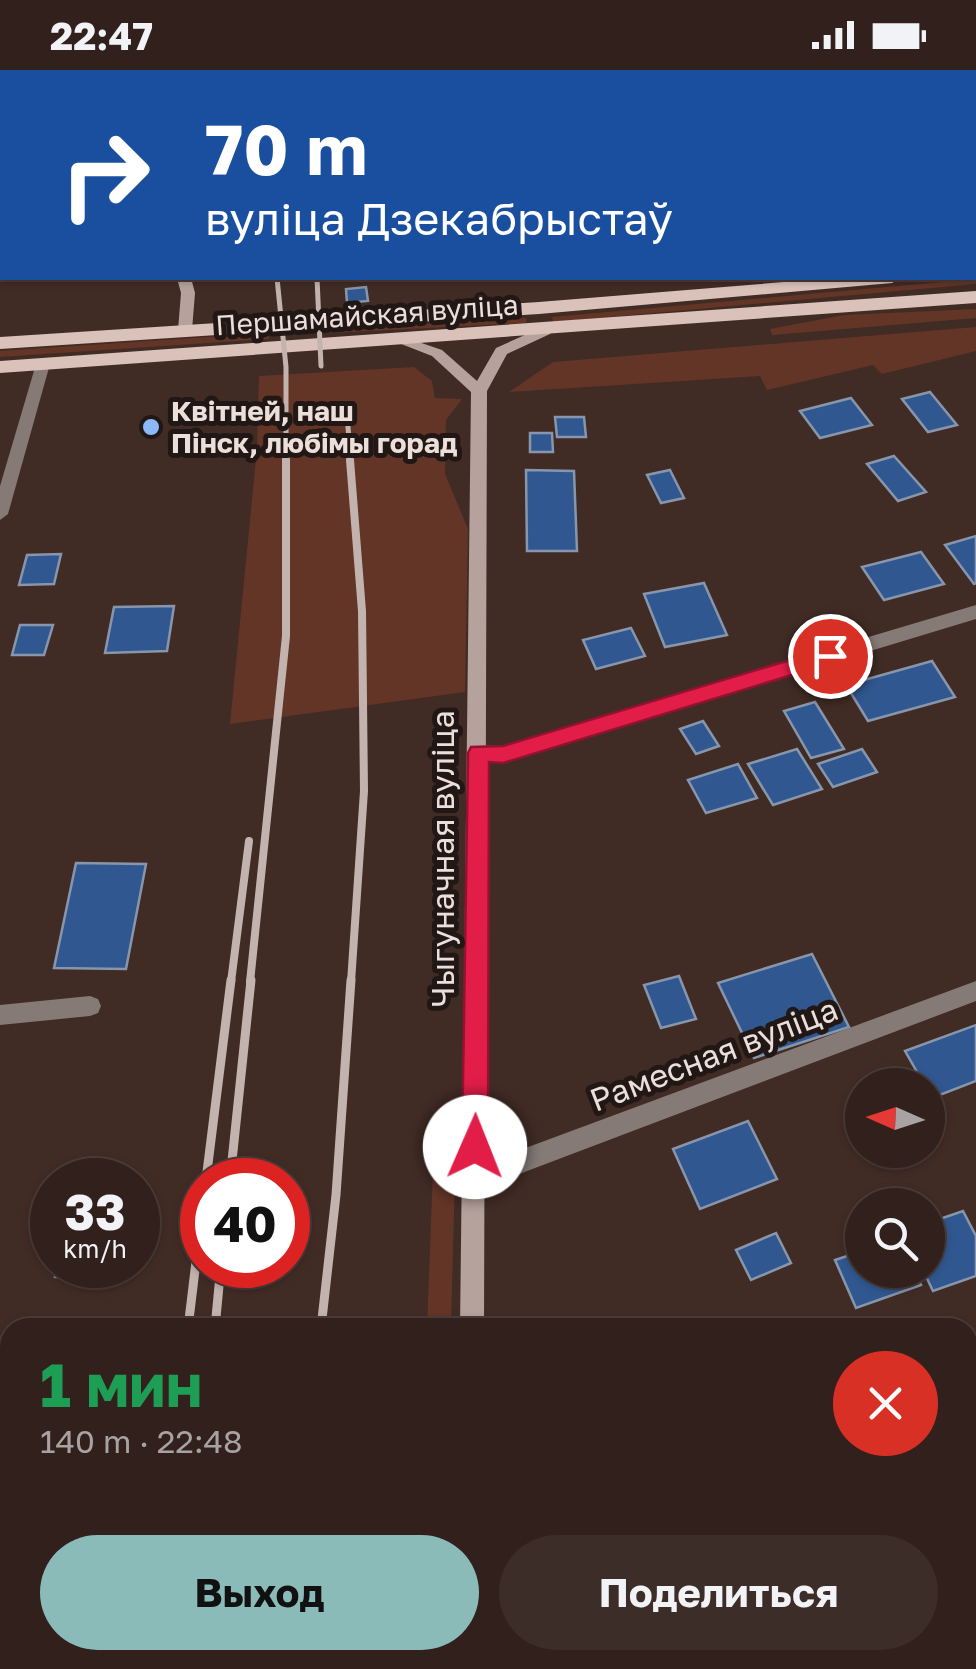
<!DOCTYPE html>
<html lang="ru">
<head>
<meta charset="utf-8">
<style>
	:root { --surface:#31201c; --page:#3d2d29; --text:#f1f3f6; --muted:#a8a3a3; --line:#4c3e3b; --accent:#8bbbb9 }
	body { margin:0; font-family:"Golos Text",sans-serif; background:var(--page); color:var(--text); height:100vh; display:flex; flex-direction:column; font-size:38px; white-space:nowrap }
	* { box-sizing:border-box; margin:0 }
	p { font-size:32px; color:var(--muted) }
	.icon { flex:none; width:55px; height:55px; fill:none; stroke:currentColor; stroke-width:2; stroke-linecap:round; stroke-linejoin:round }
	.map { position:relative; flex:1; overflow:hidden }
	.panel { position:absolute; left:0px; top:1248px; width:978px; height:352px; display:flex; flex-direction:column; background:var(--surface); border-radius:30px 30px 0 0; box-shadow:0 2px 8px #0004,0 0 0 2px var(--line) }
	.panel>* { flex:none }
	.top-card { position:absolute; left:0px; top:0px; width:978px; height:210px; box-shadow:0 2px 8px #0004,0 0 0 2px var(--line); background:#1a4fa0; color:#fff; overflow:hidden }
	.needle { width:65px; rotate:273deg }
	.tools { position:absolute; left:845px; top:998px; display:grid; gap:20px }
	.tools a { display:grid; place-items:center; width:100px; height:100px; border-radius:50%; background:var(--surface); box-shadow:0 2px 8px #0004,0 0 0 2px var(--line); font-size:50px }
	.speed { position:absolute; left:30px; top:1088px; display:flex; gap:20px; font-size:50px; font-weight:700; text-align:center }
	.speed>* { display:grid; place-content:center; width:130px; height:130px; border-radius:50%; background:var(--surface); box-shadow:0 2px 8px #0004,0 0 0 2px var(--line); line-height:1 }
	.speed small { font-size:25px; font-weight:400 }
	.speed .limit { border:15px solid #d22; background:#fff; color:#111 }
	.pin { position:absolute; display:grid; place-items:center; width:85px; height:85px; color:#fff; margin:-42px; border:5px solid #fff; border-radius:50%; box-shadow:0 2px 10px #0007 }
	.me { position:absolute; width:110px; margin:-55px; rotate:1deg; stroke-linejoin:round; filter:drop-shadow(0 0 8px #0008) }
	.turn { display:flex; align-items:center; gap:35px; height:210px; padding:0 40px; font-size:45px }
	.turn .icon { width:130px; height:130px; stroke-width:2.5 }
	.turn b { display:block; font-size:70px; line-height:85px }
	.round { display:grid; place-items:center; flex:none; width:105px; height:105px; border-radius:52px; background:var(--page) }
	.head { display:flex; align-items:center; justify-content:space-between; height:170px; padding:0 40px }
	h1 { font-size:60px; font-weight:700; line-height:75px; color:#1e9e55 }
	.action { display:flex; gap:20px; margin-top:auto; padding:20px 40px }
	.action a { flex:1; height:115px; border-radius:60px; background:var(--accent); color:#111; font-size:40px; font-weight:700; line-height:115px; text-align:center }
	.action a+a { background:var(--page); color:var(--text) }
	.status { display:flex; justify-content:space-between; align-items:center; height:70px; padding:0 50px; background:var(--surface); direction:ltr }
	.status svg { height:28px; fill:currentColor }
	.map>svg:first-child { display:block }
	.green { fill:#633527 }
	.building { fill:#315790; stroke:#8896ab; stroke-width:2.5 }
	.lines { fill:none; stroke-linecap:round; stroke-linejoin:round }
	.lane { fill:#857a76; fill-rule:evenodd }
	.street { fill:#857a76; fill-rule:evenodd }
	.secondary { fill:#b5a29d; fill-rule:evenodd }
	.primary { fill:#dac2bb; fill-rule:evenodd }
	.rail-far2 { stroke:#c3b3ae; stroke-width:5 }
	.rail-far1 { stroke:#c3b3ae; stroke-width:8 }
	.rail { stroke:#c3b3ae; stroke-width:9 }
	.route { fill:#e11d48; stroke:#92132f; stroke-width:2.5 }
	.poi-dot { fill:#8cb9fc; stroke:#211714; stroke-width:4 }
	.labels { text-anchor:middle; stroke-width:10; stroke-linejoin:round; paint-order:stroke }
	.far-street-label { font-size:28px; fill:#ecded9; stroke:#211714 }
	.far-poi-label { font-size:28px; font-weight:bold; fill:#ecded9; stroke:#211714; text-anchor:start }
	.street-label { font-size:32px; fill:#ecded9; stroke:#211714 }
</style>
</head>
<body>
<div class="status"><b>22:47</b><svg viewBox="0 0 49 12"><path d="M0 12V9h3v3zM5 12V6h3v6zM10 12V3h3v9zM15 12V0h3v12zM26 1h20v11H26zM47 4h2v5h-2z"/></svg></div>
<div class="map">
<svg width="976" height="1599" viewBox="0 0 976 1599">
	<rect width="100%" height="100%" fill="#412b25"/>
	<!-- green -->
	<g class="green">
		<path d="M 976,209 L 976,214 L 553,252 L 552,247 Z"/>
		<path d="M 976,239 L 976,248 L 772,265 L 770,259 L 844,245 Z"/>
		<path d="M 526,248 L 526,253 L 330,263 L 336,259 Z"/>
		<path d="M 976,257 L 976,281 L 882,304 L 873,295 L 767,320 L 760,306 L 509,322 L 553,292 Z"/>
		<path d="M 269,263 L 269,269 L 0,287 L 0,281 Z"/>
		<path d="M 414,297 L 432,311 L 435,328 L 462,329 L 446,350 L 445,404 L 468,459 L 465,622 L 230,654 L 257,379 L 259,306 Z"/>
		<path d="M 439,1092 L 451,1093 L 455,1102 L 451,1257 L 427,1257 L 433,1100 Z"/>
	</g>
	<!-- building -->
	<g class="building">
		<path d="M 366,217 L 368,231 L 347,233 L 346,219 Z"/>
		<path d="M 930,322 L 957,355 L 928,362 L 902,329 Z"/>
		<path d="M 851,328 L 872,355 L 820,368 L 800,341 Z"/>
		<path d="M 555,347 L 584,347 L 586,367 L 557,367 Z"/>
		<path d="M 530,363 L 552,363 L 553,382 L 530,382 Z"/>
		<path d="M 894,386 L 926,422 L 898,431 L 867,394 Z"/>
		<path d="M 526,400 L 574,401 L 577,481 L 527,481 Z"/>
		<path d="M 670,400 L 684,428 L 661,433 L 647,405 Z"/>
		<path d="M 976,466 L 976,513 L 974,514 L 945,475 Z"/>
		<path d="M 921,482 L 944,514 L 884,530 L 862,497 Z"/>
		<path d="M 61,484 L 54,514 L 19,515 L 27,485 Z"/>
		<path d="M 704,513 L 727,565 L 665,577 L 644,524 Z"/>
		<path d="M 174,536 L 167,581 L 105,583 L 114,537 Z"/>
		<path d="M 20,555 L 53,555 L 44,585 L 12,585 Z"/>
		<path d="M 631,558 L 645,586 L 596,599 L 583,570 Z"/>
		<path d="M 932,591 L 955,627 L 868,651 L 846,615 Z"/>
		<path d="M 815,632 L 844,679 L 811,688 L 784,641 Z"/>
		<path d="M 703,651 L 719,676 L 696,684 L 680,659 Z"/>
		<path d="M 797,679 L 822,719 L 773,735 L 748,694 Z"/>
		<path d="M 862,679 L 877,702 L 833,717 L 818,694 Z"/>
		<path d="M 738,694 L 757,728 L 706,743 L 688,710 Z"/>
		<path d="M 76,793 L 146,794 L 126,899 L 54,898 Z"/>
		<path d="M 812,884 L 849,957 L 754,988 L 718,913 Z"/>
		<path d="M 679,906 L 696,949 L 661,958 L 644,915 Z"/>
		<path d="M 976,955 L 976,1011 L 932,1028 L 905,981 Z"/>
		<path d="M 748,1051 L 777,1109 L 700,1139 L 673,1079 Z"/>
		<path d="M 963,1141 L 976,1166 L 976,1206 L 933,1221 L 923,1200 L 928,1200 L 928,1153 Z"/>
		<path d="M 776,1163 L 791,1193 L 751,1210 L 736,1180 Z"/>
		<path d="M 862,1181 L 862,1200 L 914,1200 L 921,1215 L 856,1238 L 835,1190 Z"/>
		<path d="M 58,1195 L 89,1195 L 86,1210 L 55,1207 Z"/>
		<path d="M 976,1281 L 976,1367 L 968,1350 L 968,1284 Z"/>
		<path d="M 0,1358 L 10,1358 L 10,1488 L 0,1544 Z"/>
		<path d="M 713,1590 L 727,1590 L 731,1599 L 696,1599 Z"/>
	</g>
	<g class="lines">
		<!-- lane -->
		<g class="lane">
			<path d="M 2,14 L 2,22 L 0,23 L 0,15 Z"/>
			<path d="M 90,926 L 98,929 L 101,936 L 98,943 L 90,946 L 0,955 L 0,935 Z"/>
			<rect x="0" y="1290" width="10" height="26"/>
		</g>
		<!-- street -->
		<g class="street">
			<path d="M 310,0 L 322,0 L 323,2 L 311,2 Z"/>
			<path d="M 43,289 L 50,294 L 8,444 L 0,450 L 0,416 L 36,294 Z"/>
			<path d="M 976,535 L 976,549 L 503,692 L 478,691 L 469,683 L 478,675 L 503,676 Z"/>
			<path d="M 976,911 L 976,931 L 474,1121 L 466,1117 L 462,1109 L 466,1101 L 474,1097 Z"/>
			<path d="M 976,1392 L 976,1419 L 968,1422 L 968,1395 Z"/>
			<path d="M 555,1590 L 598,1590 L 594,1599 L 551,1599 Z"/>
		</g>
		<!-- secondary -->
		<g class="secondary">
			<rect x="131" y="0" width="12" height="2"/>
			<path d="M 177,208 L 191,208 L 195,223 L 192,260 L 185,265 L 178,260 L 181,223 Z"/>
			<path d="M 545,256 L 552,261 L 550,264 L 507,284 L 487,321 L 484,1258 L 460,1258 L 471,322 L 432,286 L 391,270 L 398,265 L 442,280 L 477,311 L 496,278 Z"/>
			<rect x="453" y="1590" width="28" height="9"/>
		</g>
		<!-- primary -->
		<g class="primary">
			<rect x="975" y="193" width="1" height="10"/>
			<path d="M 834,208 L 901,208 L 892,213 L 539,244 L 0,279 L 0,267 L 539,232 Z"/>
			<path d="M 976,221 L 976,233 L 0,303 L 0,291 Z"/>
		</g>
		<!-- rail-far2 -->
		<g class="rail-far2">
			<path d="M 277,208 L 286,297 L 286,393"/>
			<path d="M 317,208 L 321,296"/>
			<path d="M 347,345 L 351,393"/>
		</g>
		<!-- rail-far1 -->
		<g class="rail-far1">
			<path d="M 350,390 L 362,541 L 364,721 L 351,912"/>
			<path d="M 231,912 L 249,771"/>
			<path d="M 250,912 L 286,566 L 286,390"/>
		</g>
		<!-- rail -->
		<g class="rail">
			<path d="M 206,1110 L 231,910"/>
			<path d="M 230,1110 L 251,910"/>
			<path d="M 188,1258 L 202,1142"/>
			<path d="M 215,1258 L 221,1195"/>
			<path d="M 321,1258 L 336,1125 L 351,910"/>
			<path d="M 133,1599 L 137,1590"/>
			<path d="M 180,1599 L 181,1590"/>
			<path d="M 255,1599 L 257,1590"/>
		</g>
	</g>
	<!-- route -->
	<path class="route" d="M 830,578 L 838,580 L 838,591 L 503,693 L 489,692 L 488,1077 L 484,1086 L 475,1090 L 466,1086 L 462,1077 L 468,683 L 471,677 L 503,676 Z"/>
	<!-- markers -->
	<circle class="poi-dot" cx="151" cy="357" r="10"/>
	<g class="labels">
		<!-- far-street labels -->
		<g class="far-street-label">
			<text transform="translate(367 245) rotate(-4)" y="10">Першамайская вуліца</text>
		</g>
		<!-- far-poi labels -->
		<g class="far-poi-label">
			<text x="171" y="351">Квітней, наш<tspan x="171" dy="32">Пінск, любімы горад</tspan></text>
		</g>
		<!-- street labels -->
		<g class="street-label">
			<text transform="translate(443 789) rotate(-90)" y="11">Чыгуначная вуліца</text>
			<text transform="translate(714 985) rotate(-21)" y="11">Рамесная вуліца</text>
		</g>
	</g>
</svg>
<div class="tools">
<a><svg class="needle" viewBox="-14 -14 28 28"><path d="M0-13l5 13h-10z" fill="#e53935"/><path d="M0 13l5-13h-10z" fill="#a8a3a3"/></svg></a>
<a><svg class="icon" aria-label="search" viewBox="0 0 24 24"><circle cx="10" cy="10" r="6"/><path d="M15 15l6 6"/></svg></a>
</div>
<div class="speed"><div>33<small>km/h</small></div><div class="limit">40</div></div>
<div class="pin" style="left:830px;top:586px;background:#d93025"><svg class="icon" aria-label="arrive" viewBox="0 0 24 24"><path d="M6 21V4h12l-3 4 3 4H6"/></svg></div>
<svg class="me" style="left:475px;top:1077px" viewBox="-20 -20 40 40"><circle r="19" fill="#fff"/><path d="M0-13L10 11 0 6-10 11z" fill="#e11d48"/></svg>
<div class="top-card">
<div class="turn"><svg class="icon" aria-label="right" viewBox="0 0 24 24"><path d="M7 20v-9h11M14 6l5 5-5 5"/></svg><div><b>70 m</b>вуліца Дзекабрыстаў</div></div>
</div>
<section class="panel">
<div class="head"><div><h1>1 мин</h1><p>140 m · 22:48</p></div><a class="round" style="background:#d93025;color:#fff"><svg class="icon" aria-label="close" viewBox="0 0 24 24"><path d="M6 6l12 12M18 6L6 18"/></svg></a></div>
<div class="action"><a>Выход</a><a>Поделиться</a></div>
</section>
</div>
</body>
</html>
